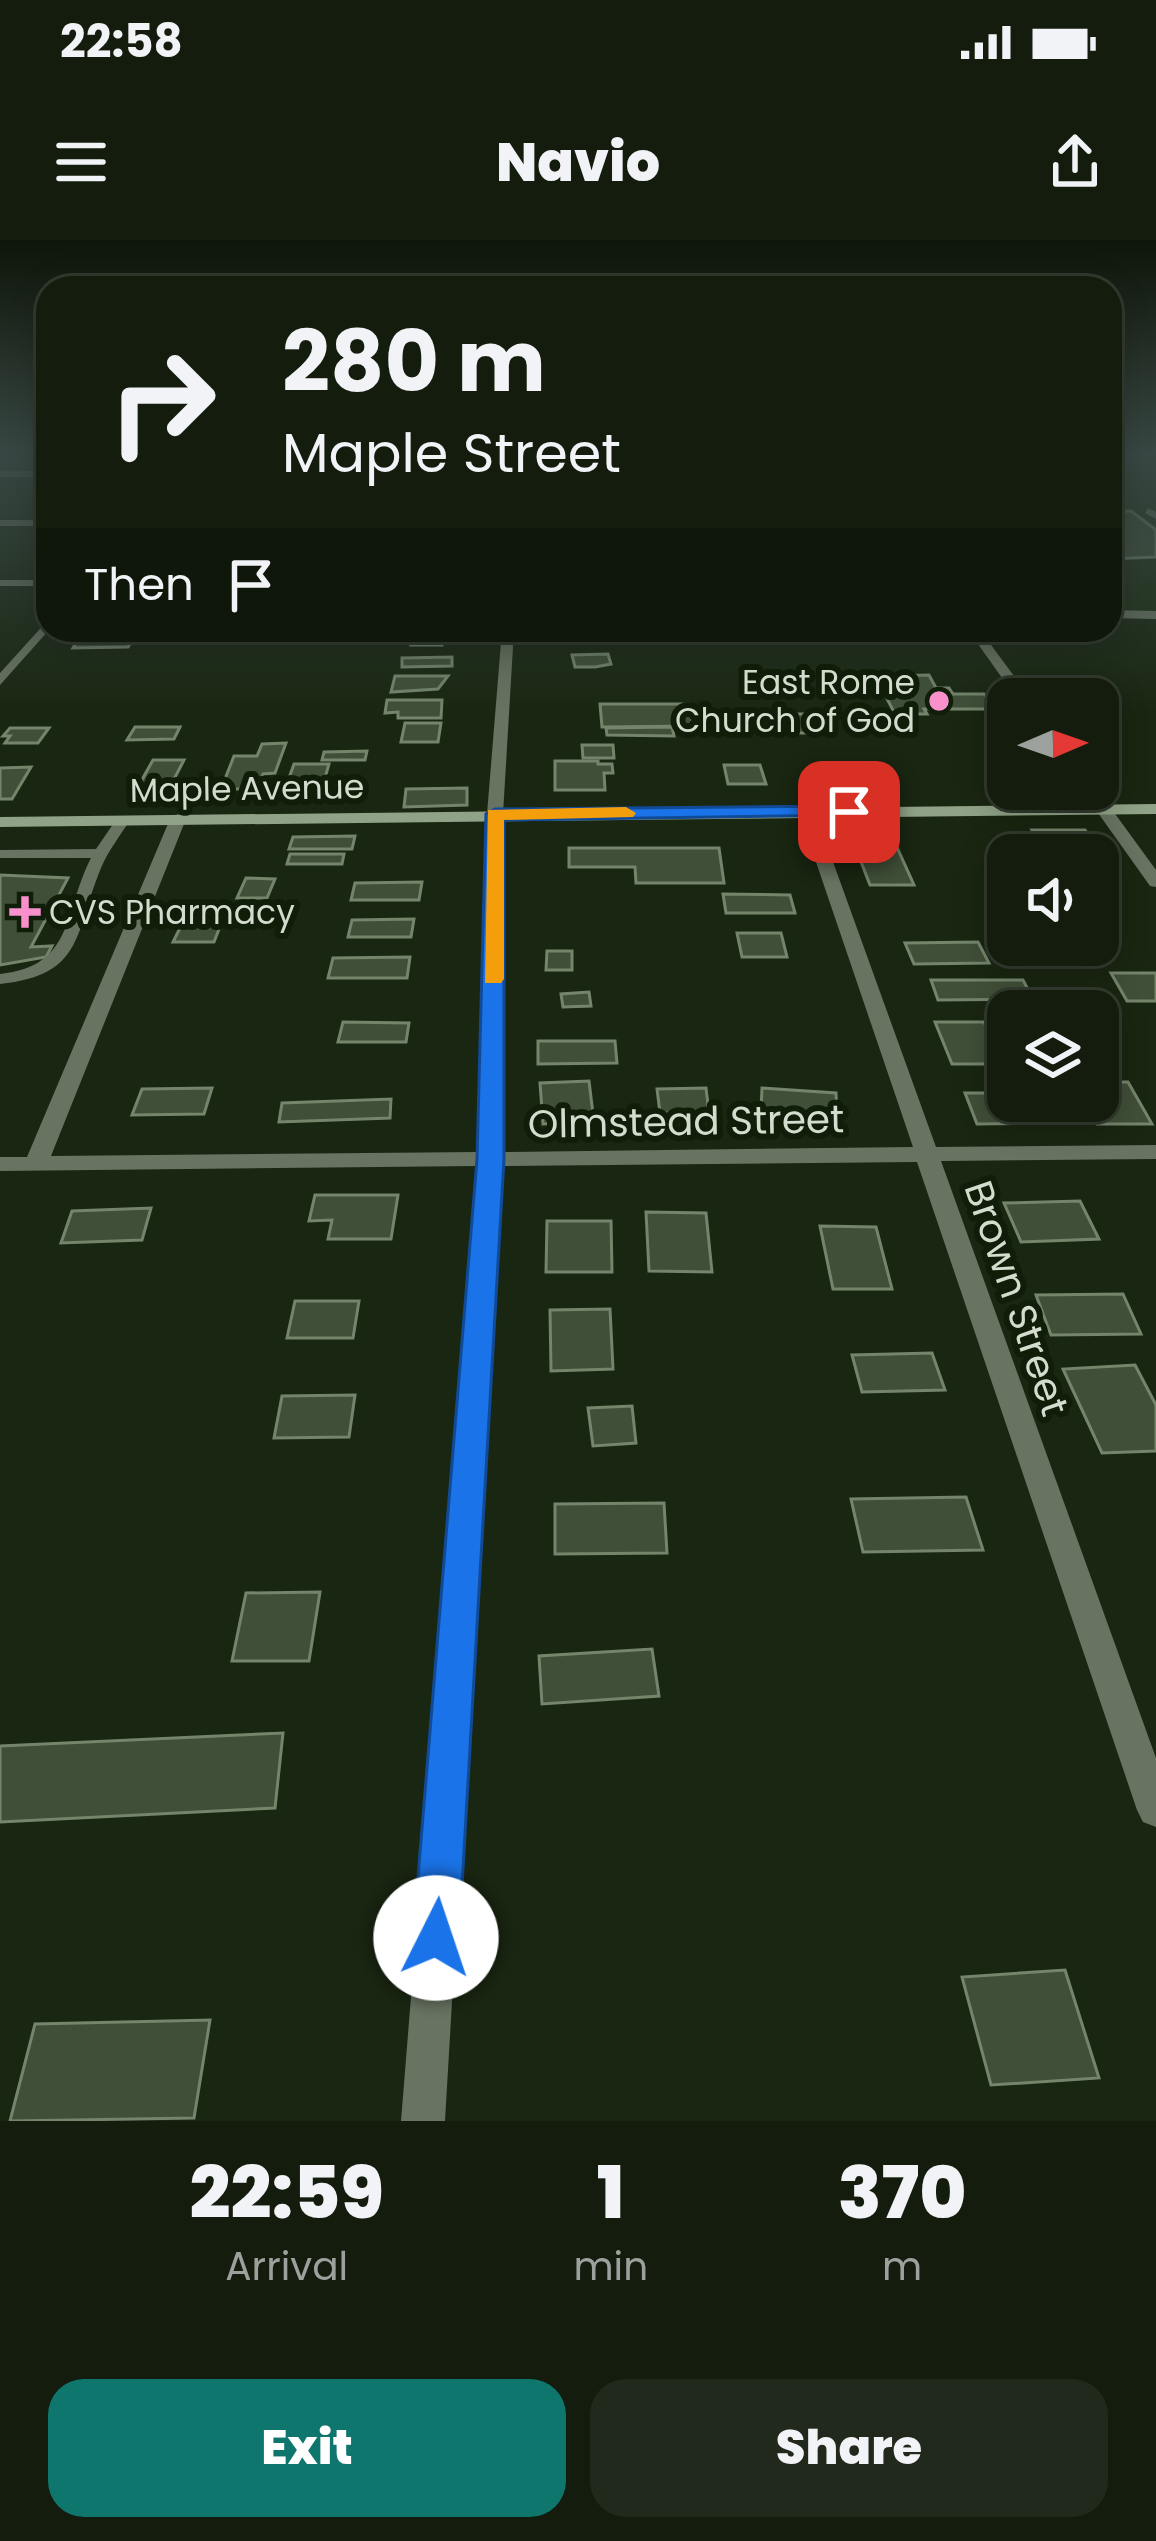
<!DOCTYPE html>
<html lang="en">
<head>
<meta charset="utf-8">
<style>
	:root { --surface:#131c0d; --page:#20291b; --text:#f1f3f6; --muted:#9da19d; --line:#323a2e; --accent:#0f766e }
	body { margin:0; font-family:Poppins,sans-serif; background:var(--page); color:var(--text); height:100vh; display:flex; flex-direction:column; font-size:45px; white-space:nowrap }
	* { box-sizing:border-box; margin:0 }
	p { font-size:39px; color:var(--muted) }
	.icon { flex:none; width:66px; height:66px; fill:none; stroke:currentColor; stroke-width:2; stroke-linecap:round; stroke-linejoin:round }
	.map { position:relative; height:1881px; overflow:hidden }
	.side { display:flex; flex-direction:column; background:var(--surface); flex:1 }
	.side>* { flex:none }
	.guide { position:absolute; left:36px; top:36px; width:1086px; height:366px; border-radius:36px; box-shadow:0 6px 30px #0003,0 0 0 3px var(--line); background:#131c0d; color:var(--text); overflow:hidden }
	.needle { width:78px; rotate:88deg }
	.controls { position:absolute; left:987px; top:438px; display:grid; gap:24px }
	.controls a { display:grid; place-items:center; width:132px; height:132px; border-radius:24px; background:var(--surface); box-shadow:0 6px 30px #0003,0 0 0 3px var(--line); font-size:60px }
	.pin { position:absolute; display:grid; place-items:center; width:102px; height:102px; color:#fff; margin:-51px; border-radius:24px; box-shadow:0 6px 18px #0006 }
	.me { position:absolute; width:132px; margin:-66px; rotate:4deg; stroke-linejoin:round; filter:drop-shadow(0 0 9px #0008) }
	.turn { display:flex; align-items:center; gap:42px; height:252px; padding:0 48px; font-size:54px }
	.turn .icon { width:156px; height:156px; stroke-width:2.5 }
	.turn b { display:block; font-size:84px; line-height:102px }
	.then { display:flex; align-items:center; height:114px; padding:0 48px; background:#0003; gap:24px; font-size:45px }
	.eta { display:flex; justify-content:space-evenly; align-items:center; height:204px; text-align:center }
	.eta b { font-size:72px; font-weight:800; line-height:84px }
	.action { display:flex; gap:24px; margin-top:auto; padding:24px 48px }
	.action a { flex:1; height:138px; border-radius:36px; background:var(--accent); color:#fff; font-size:48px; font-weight:800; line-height:138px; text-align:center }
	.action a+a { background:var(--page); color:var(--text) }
	.status { display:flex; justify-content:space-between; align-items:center; height:84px; padding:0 60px; background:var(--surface); direction:ltr }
	.status svg { height:33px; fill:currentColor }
	header { display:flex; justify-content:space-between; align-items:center; height:156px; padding:0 48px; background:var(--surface); font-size:54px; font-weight:800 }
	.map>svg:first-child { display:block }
	.built { fill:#1c2d11 }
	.building { fill:#404f38; stroke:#74856c; stroke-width:3 }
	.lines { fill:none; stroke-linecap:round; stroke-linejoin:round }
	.lane { fill:#687362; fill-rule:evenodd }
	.street { fill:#687362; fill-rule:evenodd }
	.secondary { fill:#90a287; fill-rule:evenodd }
	.route { fill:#1a73e8; stroke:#114b97; stroke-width:3 }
	.slow { fill:#f59e0b }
	.poi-dot { fill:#f890cc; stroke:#101d08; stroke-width:4.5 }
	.labels { text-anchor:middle; stroke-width:12; stroke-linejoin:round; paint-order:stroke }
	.far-poi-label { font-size:33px; fill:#d3dcce; stroke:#101d08; text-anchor:end }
	.far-street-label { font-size:33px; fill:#d3dcce; stroke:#101d08 }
	.street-label { font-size:39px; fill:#d3dcce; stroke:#101d08 }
</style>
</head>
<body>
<div class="status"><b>22:58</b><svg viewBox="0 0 49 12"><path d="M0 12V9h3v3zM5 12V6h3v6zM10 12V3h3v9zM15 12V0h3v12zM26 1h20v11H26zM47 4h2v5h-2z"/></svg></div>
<header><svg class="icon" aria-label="menu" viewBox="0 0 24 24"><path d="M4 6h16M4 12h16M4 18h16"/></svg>Navio<svg class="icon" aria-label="share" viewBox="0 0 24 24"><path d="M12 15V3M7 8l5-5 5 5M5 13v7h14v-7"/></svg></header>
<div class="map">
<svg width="1156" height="1881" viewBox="0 0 1156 1881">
	<rect width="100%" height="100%" fill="#192611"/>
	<!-- built -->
	<rect class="built" x="1110" y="211" width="46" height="162"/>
	<!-- building -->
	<g class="building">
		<path d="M 1131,271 L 1156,290 L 1156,317 L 1110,319 L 1110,272 Z"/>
		<path d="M 413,392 L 443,392 L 442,405 L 411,405 Z"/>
		<path d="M 659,392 L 660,398 L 641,398 L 642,403 L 564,403 L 564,393 Z"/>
		<path d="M 133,399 L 128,407 L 73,408 L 78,400 Z"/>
		<path d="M 608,414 L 611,424 L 595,427 L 575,427 L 572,415 Z"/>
		<path d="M 452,417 L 452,426 L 402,427 L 402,418 Z"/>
		<path d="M 929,435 L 936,448 L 949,448 L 953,454 L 984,454 L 994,469 L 924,469 L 927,474 L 895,474 L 875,436 Z"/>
		<path d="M 395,436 L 448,436 L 438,449 L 391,452 Z"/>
		<path d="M 387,460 L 442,460 L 441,478 L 398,478 L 398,472 L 385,473 Z"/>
		<path d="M 600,464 L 689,464 L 693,486 L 602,487 Z"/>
		<path d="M 788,474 L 827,474 L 830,483 L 821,483 L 825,493 L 794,493 Z"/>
		<path d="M 405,483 L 441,483 L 438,502 L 401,502 Z"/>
		<path d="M 135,487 L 180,487 L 174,499 L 127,500 Z"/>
		<path d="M 672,487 L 674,496 L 607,495 L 606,488 Z"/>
		<path d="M 10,488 L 49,488 L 38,503 L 5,503 L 10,496 L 3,496 Z"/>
		<path d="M 286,503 L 275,533 L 263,534 L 258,549 L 221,549 L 234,516 L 257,516 L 262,504 Z"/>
		<path d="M 582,505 L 613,505 L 614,518 L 583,518 Z"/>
		<path d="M 367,511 L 365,520 L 322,520 L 324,512 Z"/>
		<path d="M 153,520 L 184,520 L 171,545 L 139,545 Z"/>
		<path d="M 555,521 L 598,521 L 598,524 L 612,524 L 613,533 L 604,533 L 605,550 L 555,550 Z"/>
		<path d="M 294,524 L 329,524 L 322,548 L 285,549 Z"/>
		<path d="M 724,525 L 760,525 L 766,544 L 728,544 Z"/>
		<path d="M 31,527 L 12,559 L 0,559 L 0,528 Z"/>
		<path d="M 812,533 L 848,533 L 857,552 L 821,553 Z"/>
		<path d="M 467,548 L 467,565 L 404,567 L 406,549 Z"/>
		<path d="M 1032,590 L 1085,590 L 1114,632 L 1098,632 L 1098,615 L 1047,615 Z"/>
		<path d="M 891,594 L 914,645 L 870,645 L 851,596 Z"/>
		<path d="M 355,596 L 352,609 L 289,609 L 293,597 Z"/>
		<path d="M 569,608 L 719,608 L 724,643 L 636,643 L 635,627 L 569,627 Z"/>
		<path d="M 290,614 L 344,614 L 342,624 L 287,624 Z"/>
		<path d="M 0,635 L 68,638 L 31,707 L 52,706 L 46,717 L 0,725 Z"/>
		<path d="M 246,638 L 275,639 L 267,658 L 237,658 Z"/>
		<path d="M 422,642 L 419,660 L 351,660 L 355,643 Z"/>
		<path d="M 723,654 L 790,655 L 795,673 L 726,673 Z"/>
		<path d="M 414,679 L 411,697 L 348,697 L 352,680 Z"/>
		<path d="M 182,684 L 221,684 L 214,702 L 173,702 Z"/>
		<path d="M 737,693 L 781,693 L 787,717 L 742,717 Z"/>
		<path d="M 978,702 L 989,723 L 914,724 L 905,703 Z"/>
		<path d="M 547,711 L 572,711 L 572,730 L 546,730 Z"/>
		<path d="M 410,717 L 407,738 L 328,738 L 333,718 Z"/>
		<path d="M 1111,733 L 1156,733 L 1156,761 L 1127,761 Z"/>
		<path d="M 931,740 L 1023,740 L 1033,759 L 938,760 Z"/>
		<path d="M 589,752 L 591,766 L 563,767 L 561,754 Z"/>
		<path d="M 343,782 L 409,783 L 406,802 L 338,802 Z"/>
		<path d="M 935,782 L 984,782 L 1003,824 L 952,824 Z"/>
		<path d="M 538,801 L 615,801 L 617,823 L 538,824 Z"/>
		<path d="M 589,841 L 594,882 L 543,884 L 540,843 Z"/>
		<path d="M 1098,842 L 1128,842 L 1152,884 L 1097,884 L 1085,861 L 1098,861 Z"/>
		<path d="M 212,848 L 204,874 L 132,875 L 142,849 Z"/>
		<path d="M 706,848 L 709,873 L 660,873 L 657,849 Z"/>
		<path d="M 762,848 L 836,853 L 837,875 L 761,870 Z"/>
		<path d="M 965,853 L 1008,853 L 1008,861 L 1046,861 L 1055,883 L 977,884 Z"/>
		<path d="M 391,859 L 390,878 L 279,882 L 282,863 Z"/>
		<path d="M 315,955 L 398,955 L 391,999 L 328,999 L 332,980 L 309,981 Z"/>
		<path d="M 1080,961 L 1099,999 L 1021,1002 L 1004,963 Z"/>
		<path d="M 151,968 L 142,1000 L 61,1003 L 72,971 Z"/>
		<path d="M 646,972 L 706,973 L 712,1032 L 649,1031 Z"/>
		<path d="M 547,981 L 611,981 L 612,1032 L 546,1032 Z"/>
		<path d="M 820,986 L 876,987 L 892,1049 L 833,1049 Z"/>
		<path d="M 1123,1054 L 1141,1094 L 1051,1095 L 1036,1055 Z"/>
		<path d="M 295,1061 L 359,1061 L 353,1098 L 287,1098 Z"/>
		<path d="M 610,1069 L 613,1129 L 551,1131 L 550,1070 Z"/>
		<path d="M 932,1113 L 945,1150 L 862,1152 L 852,1115 Z"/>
		<path d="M 1135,1125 L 1156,1165 L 1156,1211 L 1102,1213 L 1063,1129 Z"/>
		<path d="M 355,1155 L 349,1197 L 274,1198 L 282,1156 Z"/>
		<path d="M 632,1166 L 636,1203 L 593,1206 L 588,1168 Z"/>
		<path d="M 966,1257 L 983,1310 L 863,1312 L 851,1259 Z"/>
		<path d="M 664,1263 L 667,1313 L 555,1314 L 555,1264 Z"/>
		<path d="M 320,1352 L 309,1421 L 232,1421 L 246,1353 Z"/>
		<path d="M 652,1409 L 659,1456 L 542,1464 L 539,1416 Z"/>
		<path d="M 283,1493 L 275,1568 L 0,1582 L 0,1506 Z"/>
		<path d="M 1065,1730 L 1099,1838 L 991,1845 L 962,1737 Z"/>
		<path d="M 210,1780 L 194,1878 L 10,1881 L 35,1784 Z"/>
	</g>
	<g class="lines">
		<!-- lane -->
		<path class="lane" d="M 118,577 L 130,580 C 120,596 108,611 101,628 C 74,693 85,735 0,744 L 0,734 C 75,726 63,672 91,618 L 0,618 L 0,610 L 96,609 Z"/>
		<!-- street -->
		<g class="street">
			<rect x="0" y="231" width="48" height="6"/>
			<path d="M 1148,268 L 1156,272 L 1156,279 L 1145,273 Z"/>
			<rect x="0" y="280" width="48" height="6"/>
			<rect x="0" y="340" width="48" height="6"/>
			<path d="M 1110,370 L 1156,371 L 1156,379 L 1110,378 Z"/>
			<path d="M 48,380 L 49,390 L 0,445 L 0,433 Z"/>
			<path d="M 502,390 L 514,390 L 503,574 L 502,912 L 913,907 L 799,572 L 807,567 L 815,572 L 936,907 L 1156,905 L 1156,919 L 941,921 L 1156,1518 L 1156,1587 L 1143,1582 L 1137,1570 L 917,922 L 501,926 L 445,1881 L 401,1881 L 478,926 L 0,931 L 0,917 L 27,917 L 170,579 L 178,574 L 186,579 L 51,916 L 478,912 L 487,574 Z"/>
			<path d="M 968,390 L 980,390 L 1031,459 L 1017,459 Z"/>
			<path d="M 1081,549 L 1097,549 L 1156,630 L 1156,647 L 1150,646 Z"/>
		</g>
		<!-- secondary -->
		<path class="secondary" d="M 1156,564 L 1156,574 L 0,587 L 0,577 Z"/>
	</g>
	<!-- sky -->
	<linearGradient id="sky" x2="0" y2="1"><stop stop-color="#0e1509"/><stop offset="0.45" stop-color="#384743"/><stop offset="1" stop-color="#384743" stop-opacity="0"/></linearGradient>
	<rect width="1156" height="474" fill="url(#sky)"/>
	<!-- route -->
	<path class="route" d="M 849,566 L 856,568 L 856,575 L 504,580 L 504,919 L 459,1698 L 452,1713 L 436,1720 L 420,1713 L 413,1698 L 477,919 L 486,574 L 495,569 Z"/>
	<!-- slow -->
	<path class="slow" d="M 626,567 L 636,573 L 633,577 L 504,580 L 504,739 L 501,743 L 485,743 L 488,570 Z"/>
	<!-- markers -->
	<g class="poi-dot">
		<circle cx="939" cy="461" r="12"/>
		<path d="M19 654h12v12h12v12h-12v12h-12v-12h-12v-12h12z"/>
	</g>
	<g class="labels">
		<!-- far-poi labels -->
		<g class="far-poi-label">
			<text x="915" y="454">East Rome<tspan x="915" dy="38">Church of God</tspan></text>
			<text x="49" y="684" text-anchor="start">CVS Pharmacy</text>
		</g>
		<!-- far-street labels -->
		<g class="far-street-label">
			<text transform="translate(247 548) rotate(-1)" y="12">Maple Avenue</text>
		</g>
		<!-- street labels -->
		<g class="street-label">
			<text transform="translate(686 881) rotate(-1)" y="14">Olmstead Street</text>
			<text transform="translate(1017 1058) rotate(71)" y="14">Brown Street</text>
		</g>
	</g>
</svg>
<div class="controls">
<a><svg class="needle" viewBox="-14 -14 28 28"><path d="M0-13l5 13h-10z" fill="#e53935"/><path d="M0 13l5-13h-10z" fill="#9da19d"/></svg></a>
<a><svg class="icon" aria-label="sound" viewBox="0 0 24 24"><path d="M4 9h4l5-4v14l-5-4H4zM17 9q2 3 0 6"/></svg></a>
<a><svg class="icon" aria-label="layers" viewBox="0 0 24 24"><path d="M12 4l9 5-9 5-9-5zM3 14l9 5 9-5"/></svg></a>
</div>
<div class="pin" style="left:849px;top:572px;background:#d93025"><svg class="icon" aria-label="arrive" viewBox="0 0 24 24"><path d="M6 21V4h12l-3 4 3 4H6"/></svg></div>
<svg class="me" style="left:436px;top:1698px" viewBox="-20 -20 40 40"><circle r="19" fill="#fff"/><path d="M0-13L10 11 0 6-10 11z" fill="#1a73e8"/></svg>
<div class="guide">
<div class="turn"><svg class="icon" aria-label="right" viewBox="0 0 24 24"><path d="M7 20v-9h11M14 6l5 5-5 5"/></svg><div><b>280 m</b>Maple Street</div></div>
<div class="then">Then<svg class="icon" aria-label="arrive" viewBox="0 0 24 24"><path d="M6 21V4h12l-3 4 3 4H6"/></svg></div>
</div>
</div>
<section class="side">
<div class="eta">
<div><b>22:59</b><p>Arrival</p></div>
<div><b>1</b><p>min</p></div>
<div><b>370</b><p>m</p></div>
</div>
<div class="action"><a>Exit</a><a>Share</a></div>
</section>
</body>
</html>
